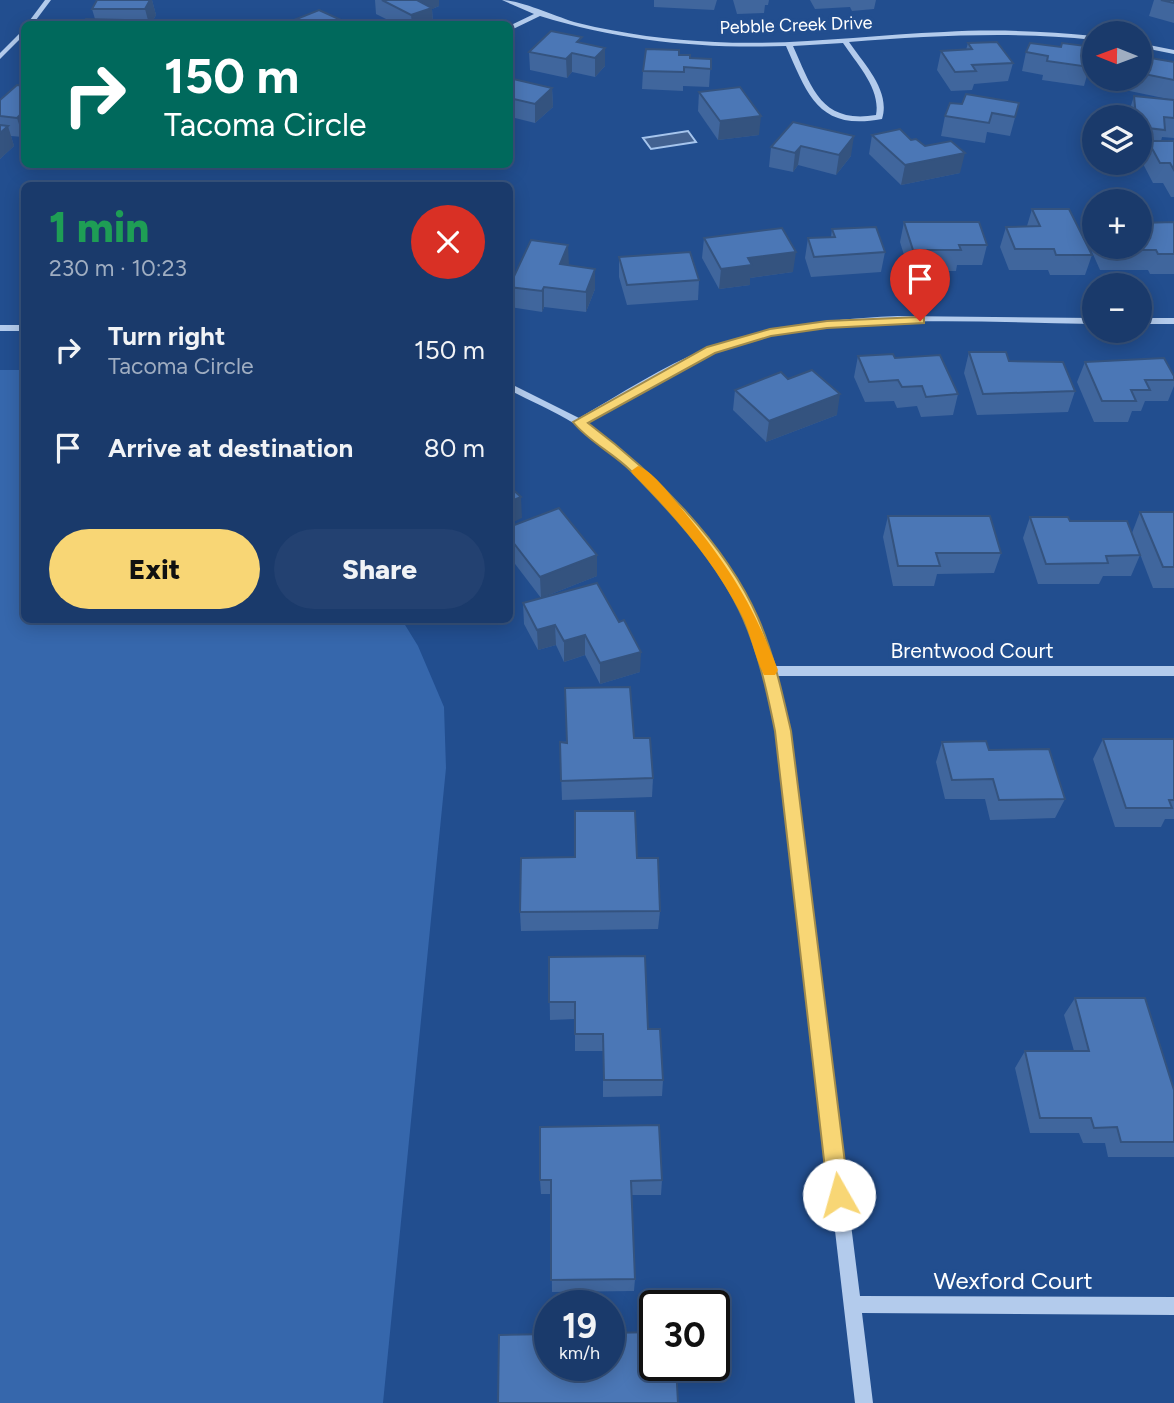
<!DOCTYPE html>
<html lang="en">
<head>
<meta charset="utf-8">
<style>
	:root { --surface:#1a3a6b; --page:#234171; --text:#f1f3f6; --muted:#9fadc1; --line:#38547e; --accent:#f8d675 }
	body { margin:0; font-family:Figtree,sans-serif; background:var(--page); color:var(--text); height:100vh; display:flex; flex-direction:column; font-size:26px; white-space:nowrap }
	* { box-sizing:border-box; margin:0 }
	p { font-size:23px; color:var(--muted) }
	.icon { flex:none; width:38px; height:38px; fill:none; stroke:currentColor; stroke-width:2; stroke-linecap:round; stroke-linejoin:round }
	.map { position:relative; flex:1; overflow:hidden }
	.details { position:absolute; left:21px; top:182px; width:492px; height:441px; display:flex; flex-direction:column; background:var(--surface); border-radius:10px; box-shadow:0 4px 18px #0003,0 0 0 2px var(--line) }
	.details>* { flex:none }
	.guide { position:absolute; left:21px; top:21px; width:492px; height:147px; border-radius:10px; box-shadow:0 4px 18px #0003,0 0 0 2px var(--line); background:#00695c; color:#fff; overflow:hidden }
	.needle { width:46px; rotate:271deg }
	.buttons { position:absolute; left:1082px; top:21px; display:grid; gap:14px }
	.buttons a { display:grid; place-items:center; width:70px; height:70px; border-radius:50%; background:var(--surface); box-shadow:0 4px 18px #0003,0 0 0 2px var(--line); font-size:35px }
	.speed { position:absolute; left:534px; top:1290px; display:flex; gap:14px; font-size:35px; font-weight:700; text-align:center }
	.speed>* { display:grid; place-content:center; width:91px; height:91px; border-radius:50%; background:var(--surface); box-shadow:0 4px 18px #0003,0 0 0 2px var(--line); line-height:1 }
	.speed small { font-size:18px; font-weight:400 }
	.speed .limit { border:4px solid #111; border-radius:10px; background:#fff; color:#111 }
	.pin { position:absolute; display:grid; place-items:center; width:60px; height:60px; color:#fff; margin:-72px -30px; border-radius:50% 50% 50% 0; rotate:-45deg; box-shadow:0 0 7px #0007 }
	.pin .icon { rotate:45deg }
	.me { position:absolute; width:77px; margin:-38px; rotate:353deg; stroke-linejoin:round; filter:drop-shadow(0 0 5px #0008) }
	.turn { display:flex; align-items:center; gap:24px; height:147px; padding:0 28px; font-size:32px }
	.turn .icon { width:91px; height:91px; stroke-width:2.5 }
	.turn b { display:block; font-size:49px; line-height:60px }
	.round { display:grid; place-items:center; flex:none; width:74px; height:74px; border-radius:37px; background:var(--page) }
	.headline { display:flex; align-items:center; justify-content:space-between; height:119px; padding:0 28px }
	h1 { font-size:42px; font-weight:800; line-height:52px; color:#1e9e55 }
	.primary-button { display:flex; gap:14px; margin-top:auto; padding:14px 28px }
	.primary-button a { flex:1; height:80px; border-radius:42px; background:var(--accent); color:#111; font-size:28px; font-weight:800; line-height:80px; text-align:center }
	.primary-button a+a { background:var(--page); color:var(--text) }
	ul { padding:0; list-style:none }
	li { display:flex; align-items:center; gap:21px; height:98px; padding:0 28px }
	li div { flex:1 }
	li b { display:block; font-size:26px }
	li em { font-style:normal }
	.map>svg:first-child { display:block }
	.green { fill:#3667ac }
	.water { fill:#436291; stroke:#a6c5ed; stroke-width:2 }
	.lines { fill:none; stroke-linecap:round; stroke-linejoin:round }
	.minor { fill:#b3cbec; fill-rule:evenodd }
	.wall { fill:#40669d }
	.shaded-wall { fill:#34537f }
	.building { fill:#4b77b6; stroke:#34537f; stroke-width:2 }
	.route { fill:#f8d675; stroke:#a18b4c; stroke-width:2 }
	.slow { fill:#f59e0b }
	.labels { text-anchor:middle; stroke-width:7; stroke-linejoin:round; paint-order:stroke }
	.far-street-label { font-size:18px; fill:#fff; stroke:#224e8f }
	.street-label { font-size:21px; fill:#fff; stroke:#224e8f }
	.near-street-label { font-size:24px; fill:#fff; stroke:#224e8f }
</style>
</head>
<body>
<div class="map">
<svg width="1174" height="1403" viewBox="0 0 1174 1403">
	<rect width="100%" height="100%" fill="#224e8f"/>
	<!-- green -->
	<path class="green" d="M 0,370 L 24,370 L 24,620 L 402,620 L 418,646 L 444,707 L 446,768 L 383,1403 L 0,1403 Z"/>
	<!-- water -->
	<path class="water" d="M 688,131 L 696,142 L 651,149 L 643,138 Z"/>
	<g class="lines">
		<!-- minor -->
		<g class="minor">
			<path d="M 45,0 L 51,0 L 33,24 L 27,24 Z"/>
			<path d="M 502,0 C 521,0 556,17 578,23 C 623,34 669,40 715,42 C 792,46 868,35 944,32 C 995,29 1044,31 1094,36 L 1094,40 C 1012,31 931,36 849,42 C 864,64 891,91 882,119 C 819,131 808,96 786,46 C 702,49 621,41 540,16 L 509,31 L 509,26 L 534,14 ZM 843,43 C 857,64 881,89 876,115 C 821,124 812,88 793,46 Z"/>
			<path d="M 24,29 L 24,35 L 0,59 L 0,53 Z"/>
			<path d="M 1139,43 L 1174,50 L 1174,54 L 1139,47 Z"/>
			<path d="M 898,316 L 1094,318 L 1094,324 C 1021,323 948,319 875,323 C 834,325 792,328 753,339 C 692,357 640,391 586,422 C 669,483 744,566 773,666 L 1174,666 L 1174,676 L 776,676 L 789,731 L 860,1296 L 1174,1297 L 1174,1315 L 862,1313 L 873,1403 L 855,1403 L 777,731 C 769,693 761,654 745,619 C 711,545 643,469 575,424 C 554,411 531,401 509,390 L 509,383 L 579,418 C 621,394 662,366 707,349 C 769,325 833,319 898,316 Z"/>
			<rect x="1139" y="318" width="35" height="6"/>
			<rect x="0" y="325" width="24" height="6"/>
		</g>
	</g>
	<!-- wall -->
	<g class="wall">
		<path d="M 152,0 L 156,15 L 151,24 L 82,24 L 95,19 L 92,9 Z"/>
		<path d="M 375,0 L 439,0 L 439,6 L 432,9 L 433,24 L 396,24 L 376,14 Z"/>
		<path d="M 654,0 L 717,0 L 714,10 L 654,7 Z"/>
		<path d="M 733,0 L 769,0 L 768,5 L 765,5 L 764,13 L 737,14 Z"/>
		<path d="M 810,0 L 876,0 L 874,9 L 852,11 L 850,7 L 815,9 Z"/>
		<path d="M 1154,0 L 1174,0 L 1174,23 L 1149,16 Z"/>
		<path d="M 582,43 L 605,48 L 605,66 L 595,77 L 572,72 L 567,78 L 530,70 L 529,52 Z"/>
		<path d="M 968,43 L 1013,63 L 1008,81 L 974,84 L 972,90 L 951,91 L 937,70 L 941,51 L 966,50 Z"/>
		<path d="M 1061,47 L 1094,51 L 1084,86 L 1042,80 L 1043,75 L 1022,71 L 1026,52 Z"/>
		<path d="M 679,55 L 690,58 L 711,59 L 709,87 L 683,86 L 683,91 L 642,89 L 643,71 Z"/>
		<path d="M 1139,56 L 1174,62 L 1174,138 L 1162,137 L 1161,141 L 1174,141 L 1174,197 L 1171,197 L 1163,183 L 1153,183 L 1141,160 L 1146,148 L 1139,147 L 1139,117 L 1128,117 L 1128,115 L 1134,96 L 1173,100 L 1120,89 L 1123,79 L 1139,79 Z"/>
		<path d="M 509,78 L 552,88 L 553,107 L 535,123 L 515,118 L 509,123 Z"/>
		<path d="M 24,86 L 23,137 L 11,136 L 14,146 L 0,159 L 0,100 Z"/>
		<path d="M 699,92 L 759,135 L 718,140 L 698,111 Z"/>
		<path d="M 1019,103 L 1010,136 L 987,132 L 985,143 L 941,136 L 945,116 L 962,104 Z"/>
		<path d="M 793,122 L 851,156 L 836,175 L 798,165 L 793,172 L 769,167 L 771,147 Z"/>
		<path d="M 872,135 L 925,146 L 960,173 L 901,185 L 869,154 Z"/>
		<path d="M 1032,209 L 1092,255 L 1085,275 L 1050,275 L 1048,270 L 1009,270 L 1000,247 L 1006,227 L 1027,226 Z"/>
		<path d="M 904,222 L 987,245 L 982,265 L 957,265 L 956,271 L 909,271 L 900,242 Z"/>
		<path d="M 1174,223 L 1174,274 L 1150,274 L 1148,270 L 1100,270 L 1088,243 L 1094,224 L 1094,247 L 1139,247 Z"/>
		<path d="M 832,229 L 885,252 L 881,272 L 811,277 L 805,258 L 808,238 L 831,237 Z"/>
		<path d="M 704,238 L 793,272 L 750,278 L 750,285 L 719,289 L 702,258 Z"/>
		<path d="M 619,257 L 699,280 L 698,300 L 627,305 L 619,277 Z"/>
		<path d="M 568,265 L 595,289 L 586,312 L 544,307 L 542,312 L 510,307 L 509,286 Z"/>
		<path d="M 969,352 L 1009,361 L 1075,391 L 1068,412 L 977,415 L 964,373 Z"/>
		<path d="M 858,356 L 895,358 L 958,394 L 953,415 L 921,417 L 917,406 L 897,408 L 894,401 L 865,402 L 854,377 Z"/>
		<path d="M 1085,362 L 1174,376 L 1174,386 L 1168,401 L 1145,401 L 1141,411 L 1132,411 L 1128,422 L 1094,422 L 1077,382 Z"/>
		<path d="M 788,379 L 837,415 L 766,442 L 733,410 L 735,390 Z"/>
		<path d="M 1140,512 L 1174,512 L 1174,588 L 1153,588 L 1132,533 Z"/>
		<path d="M 888,516 L 1001,553 L 994,573 L 937,574 L 934,586 L 893,586 L 883,537 Z"/>
		<path d="M 1030,517 L 1070,521 L 1140,555 L 1131,576 L 1103,576 L 1099,584 L 1038,584 L 1023,538 Z"/>
		<path d="M 509,527 L 597,555 L 597,576 L 541,598 L 509,556 Z"/>
		<path d="M 597,583 L 640,672 L 600,684 L 585,655 L 564,662 L 556,645 L 538,650 L 524,624 L 523,603 Z"/>
		<path d="M 634,738 L 653,778 L 652,797 L 562,800 L 560,742 Z"/>
		<path d="M 1103,739 L 1174,739 L 1174,819 L 1165,819 L 1161,827 L 1115,827 L 1093,759 Z"/>
		<path d="M 942,742 L 989,750 L 1065,799 L 1055,818 L 990,820 L 985,799 L 945,799 L 936,762 Z"/>
		<path d="M 575,857 L 637,858 L 660,911 L 658,929 L 521,931 L 520,912 Z"/>
		<path d="M 549,957 L 648,1029 L 663,1080 L 662,1096 L 603,1097 L 603,1051 L 575,1051 L 575,1019 L 550,1020 Z"/>
		<path d="M 1075,998 L 1174,1090 L 1174,1157 L 1108,1157 L 1105,1143 L 1083,1143 L 1079,1133 L 1030,1133 L 1015,1068 L 1025,1051 L 1074,1051 L 1064,1015 Z"/>
		<path d="M 540,1180 L 662,1180 L 661,1195 L 632,1195 L 635,1279 L 634,1291 L 552,1292 L 551,1194 L 541,1194 Z"/>
	</g>
	<!-- shaded-wall -->
	<g class="shaded-wall">
		<path d="M 150,0 L 152,0 L 156,15 L 151,24 L 149,24 L 145,9 Z"/>
		<path d="M 412,0 L 439,0 L 439,6 L 432,9 L 433,24 L 412,24 L 411,15 Z"/>
		<path d="M 341,20 L 341,24 L 332,24 Z"/>
		<path d="M 605,48 L 605,66 L 595,77 L 595,58 Z"/>
		<path d="M 572,53 L 572,72 L 567,78 L 566,59 Z"/>
		<path d="M 552,88 L 553,107 L 535,123 L 535,104 Z"/>
		<path d="M 514,99 L 515,118 L 509,123 L 509,103 Z"/>
		<path d="M 24,111 L 24,136 L 23,137 L 17,118 Z"/>
		<path d="M 761,116 L 759,135 L 718,140 L 720,121 Z"/>
		<path d="M 8,126 L 14,146 L 0,159 L 0,133 Z"/>
		<path d="M 854,136 L 851,156 L 836,175 L 839,155 Z"/>
		<path d="M 801,146 L 798,165 L 793,172 L 795,153 Z"/>
		<path d="M 965,153 L 960,173 L 901,185 L 905,165 Z"/>
		<path d="M 423,164 L 438,164 L 423,168 Z"/>
		<path d="M 568,245 L 569,265 L 560,285 L 560,264 Z"/>
		<path d="M 796,252 L 793,272 L 750,278 L 750,285 L 719,289 L 721,269 L 748,258 Z"/>
		<path d="M 595,269 L 595,289 L 586,312 L 586,292 Z"/>
		<path d="M 544,287 L 544,307 L 542,312 L 542,291 Z"/>
		<path d="M 840,394 L 837,415 L 766,442 L 769,421 Z"/>
		<path d="M 521,497 L 522,518 L 509,524 L 509,502 Z"/>
		<path d="M 597,555 L 597,576 L 541,598 L 540,577 Z"/>
		<path d="M 555,625 L 556,645 L 538,650 L 537,630 Z"/>
		<path d="M 585,635 L 585,655 L 564,662 L 564,641 Z"/>
		<path d="M 641,652 L 640,672 L 600,684 L 600,663 Z"/>
	</g>
	<!-- building -->
	<g class="building">
		<path d="M 97,0 L 150,0 L 145,9 L 92,9 Z"/>
		<path d="M 382,0 L 417,0 L 432,8 L 411,15 Z"/>
		<path d="M 1161,0 L 1174,0 L 1174,3 Z"/>
		<path d="M 319,10 L 341,20 L 332,24 L 284,24 Z"/>
		<path d="M 86,19 L 123,20 L 120,24 L 82,24 Z"/>
		<path d="M 551,31 L 582,37 L 577,42 L 605,48 L 595,58 L 572,53 L 566,59 L 529,52 Z"/>
		<path d="M 997,42 L 1013,63 L 972,65 L 976,71 L 955,72 L 941,51 L 972,49 L 968,43 Z"/>
		<path d="M 1030,43 L 1061,47 L 1062,43 L 1094,47 L 1089,67 L 1047,61 L 1048,56 L 1026,52 Z"/>
		<path d="M 646,49 L 679,50 L 679,55 L 690,55 L 690,58 L 711,59 L 711,69 L 684,67 L 684,72 L 643,71 Z"/>
		<path d="M 1139,56 L 1174,62 L 1174,80 L 1139,73 Z"/>
		<path d="M 509,78 L 552,88 L 535,104 L 514,99 L 509,103 Z"/>
		<path d="M 17,85 L 24,86 L 24,111 L 17,118 L 0,116 L 0,100 Z"/>
		<path d="M 740,87 L 761,116 L 720,121 L 699,92 Z"/>
		<path d="M 966,94 L 1019,103 L 1015,117 L 992,113 L 989,123 L 945,116 L 950,103 L 962,104 Z"/>
		<path d="M 1134,96 L 1174,100 L 1174,118 L 1164,117 L 1165,130 L 1139,127 L 1139,117 L 1136,117 Z"/>
		<path d="M 793,122 L 854,136 L 839,155 L 801,146 L 795,153 L 771,147 Z"/>
		<path d="M 0,125 L 8,126 L 0,133 Z"/>
		<path d="M 900,129 L 911,140 L 916,139 L 925,146 L 951,141 L 965,153 L 905,165 L 872,135 Z"/>
		<path d="M 1148,141 L 1174,141 L 1174,170 L 1170,163 L 1160,163 Z"/>
		<path d="M 1032,209 L 1069,209 L 1092,255 L 1056,255 L 1054,249 L 1015,249 L 1006,227 L 1040,226 Z"/>
		<path d="M 904,222 L 979,222 L 987,245 L 959,245 L 961,250 L 913,250 Z"/>
		<path d="M 1174,222 L 1174,254 L 1158,254 L 1156,250 L 1107,250 L 1106,247 L 1139,247 L 1139,223 Z"/>
		<path d="M 876,227 L 885,252 L 814,257 L 808,238 L 835,237 L 832,229 Z"/>
		<path d="M 782,228 L 796,252 L 748,258 L 752,265 L 721,269 L 704,238 Z"/>
		<path d="M 531,240 L 568,245 L 560,264 L 595,269 L 586,292 L 544,287 L 542,291 L 509,287 Z"/>
		<path d="M 690,252 L 699,280 L 627,285 L 619,257 Z"/>
		<path d="M 969,352 L 1006,352 L 1009,361 L 1063,362 L 1075,391 L 983,394 Z"/>
		<path d="M 893,354 L 895,358 L 940,355 L 958,394 L 926,397 L 922,386 L 902,387 L 898,380 L 869,382 L 858,356 Z"/>
		<path d="M 1164,358 L 1174,376 L 1174,380 L 1145,380 L 1150,390 L 1131,390 L 1136,401 L 1102,401 L 1085,362 Z"/>
		<path d="M 812,370 L 840,394 L 769,421 L 735,390 L 781,372 L 788,379 Z"/>
		<path d="M 509,486 L 521,497 L 509,502 Z"/>
		<path d="M 559,508 L 597,555 L 540,577 L 509,537 L 509,527 Z"/>
		<path d="M 1140,512 L 1174,512 L 1174,567 L 1163,567 Z"/>
		<path d="M 888,516 L 990,516 L 1001,553 L 936,553 L 940,566 L 898,566 Z"/>
		<path d="M 1030,517 L 1068,517 L 1070,521 L 1127,521 L 1140,555 L 1106,556 L 1108,563 L 1046,564 Z"/>
		<path d="M 597,583 L 619,622 L 624,620 L 641,652 L 600,663 L 585,635 L 564,641 L 555,625 L 537,630 L 523,603 Z"/>
		<path d="M 630,687 L 634,738 L 650,738 L 653,778 L 561,781 L 560,742 L 567,743 L 565,688 Z"/>
		<path d="M 1103,739 L 1174,739 L 1174,800 L 1169,800 L 1172,808 L 1126,808 Z"/>
		<path d="M 986,741 L 989,750 L 1049,749 L 1065,799 L 999,800 L 993,779 L 952,780 L 942,742 Z"/>
		<path d="M 575,811 L 635,811 L 637,858 L 658,858 L 660,911 L 520,912 L 521,858 L 575,857 Z"/>
		<path d="M 645,956 L 648,1029 L 660,1029 L 663,1080 L 604,1080 L 603,1034 L 575,1034 L 575,1002 L 549,1002 L 549,957 Z"/>
		<path d="M 1075,998 L 1145,998 L 1174,1090 L 1174,1142 L 1121,1142 L 1117,1127 L 1094,1128 L 1091,1118 L 1040,1118 L 1025,1051 L 1089,1051 Z"/>
		<path d="M 659,1125 L 662,1180 L 631,1181 L 635,1279 L 551,1280 L 551,1180 L 540,1180 L 540,1127 Z"/>
		<path d="M 654,1332 L 654,1365 L 676,1365 L 678,1403 L 498,1403 L 499,1335 L 550,1334 L 550,1365 L 609,1365 L 609,1333 Z"/>
	</g>
	<!-- route -->
	<path class="route" d="M 920,317 L 924,318 L 924,323 L 827,328 L 771,336 L 715,353 L 588,423 C 653,472 725,542 758,618 C 774,655 782,692 791,731 L 849,1195 L 846,1203 L 839,1206 L 831,1203 L 828,1195 L 775,731 C 767,692 759,654 743,618 C 718,562 672,513 630,470 C 613,453 588,441 573,422 L 707,347 L 770,329 L 827,321 Z"/>
	<!-- slow -->
	<path class="slow" d="M 638,466 C 652,471 668,492 677,503 C 726,562 751,599 778,670 L 775,675 L 764,675 C 754,656 751,633 741,614 C 714,561 675,516 633,474 L 631,471 Z"/>
	<g class="labels">
		<!-- far-street labels -->
		<g class="far-street-label">
			<text transform="translate(796 25) rotate(-2)" y="6">Pebble Creek Drive</text>
		</g>
		<!-- street labels -->
		<g class="street-label">
			<text x="972" y="658">Brentwood Court</text>
		</g>
		<!-- near-street labels -->
		<g class="near-street-label">
			<text x="1013" y="1289">Wexford Court</text>
		</g>
	</g>
</svg>
<div class="buttons">
<a><svg class="needle" viewBox="-14 -14 28 28"><path d="M0-13l5 13h-10z" fill="#e53935"/><path d="M0 13l5-13h-10z" fill="#9fadc1"/></svg></a>
<a><svg class="icon" aria-label="layers" viewBox="0 0 24 24"><path d="M12 4l9 5-9 5-9-5zM3 14l9 5 9-5"/></svg></a>
<a>+</a>
<a>−</a>
</div>
<div class="speed"><div>19<small>km/h</small></div><div class="limit">30</div></div>
<div class="pin" style="left:920px;top:321px;background:#d93025"><svg class="icon" aria-label="arrive" viewBox="0 0 24 24"><path d="M6 21V4h12l-3 4 3 4H6"/></svg></div>
<svg class="me" style="left:839px;top:1195px" viewBox="-20 -20 40 40"><circle r="19" fill="#fff"/><path d="M0-13L10 11 0 6-10 11z" fill="#f8d675"/></svg>
<div class="guide">
<div class="turn"><svg class="icon" aria-label="right" viewBox="0 0 24 24"><path d="M7 20v-9h11M14 6l5 5-5 5"/></svg><div><b>150 m</b>Tacoma Circle</div></div>
</div>
<section class="details">
<div class="headline"><div><h1>1 min</h1><p>230 m · 10:23</p></div><a class="round" style="background:#d93025;color:#fff"><svg class="icon" aria-label="close" viewBox="0 0 24 24"><path d="M6 6l12 12M18 6L6 18"/></svg></a></div>
<ul>
<li><svg class="icon" aria-label="right" viewBox="0 0 24 24"><path d="M7 20v-9h11M14 6l5 5-5 5"/></svg><div><b>Turn right</b><p>Tacoma Circle</p></div><em>150 m</em></li>
<li><svg class="icon" aria-label="arrive" viewBox="0 0 24 24"><path d="M6 21V4h12l-3 4 3 4H6"/></svg><div><b>Arrive at destination</b></div><em>80 m</em></li>
</ul>
<div class="primary-button"><a>Exit</a><a>Share</a></div>
</section>
</div>
</body>
</html>
